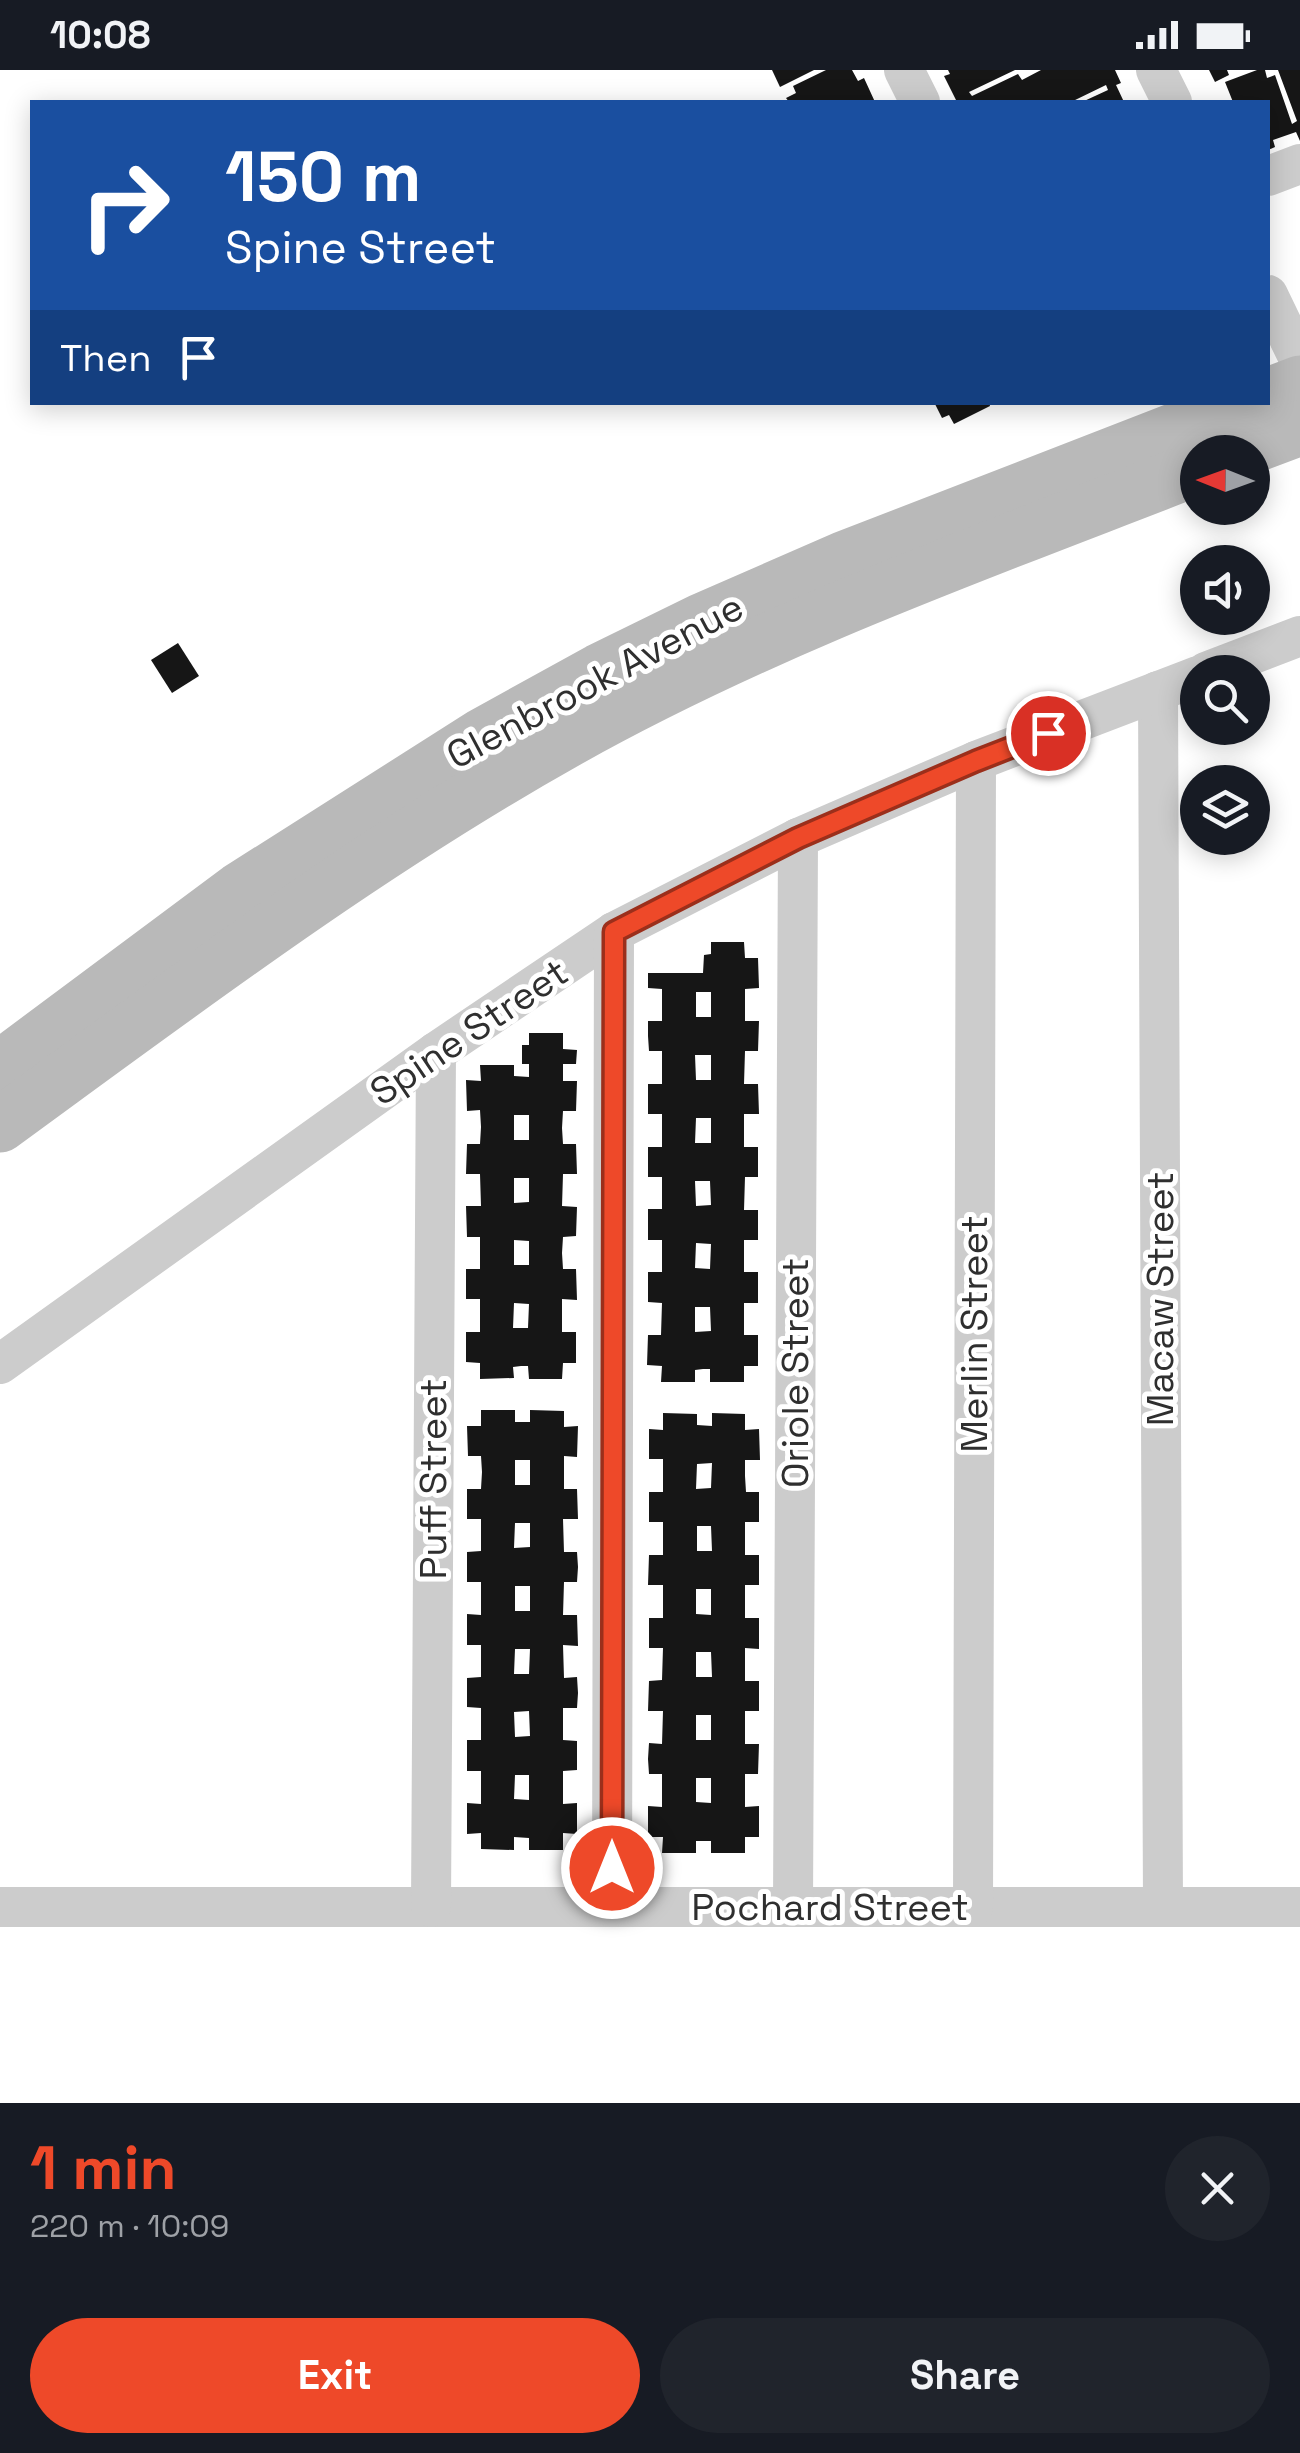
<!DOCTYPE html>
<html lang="en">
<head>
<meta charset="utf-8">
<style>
	:root { --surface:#171b24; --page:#20242c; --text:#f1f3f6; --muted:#9ea1a6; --accent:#ee4929 }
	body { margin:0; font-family:"Space Grotesk",sans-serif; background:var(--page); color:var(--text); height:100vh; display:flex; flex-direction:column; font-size:38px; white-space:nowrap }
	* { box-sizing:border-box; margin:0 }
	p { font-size:32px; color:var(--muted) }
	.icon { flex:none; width:55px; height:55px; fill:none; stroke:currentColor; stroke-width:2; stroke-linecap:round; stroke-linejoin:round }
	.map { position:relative; height:2033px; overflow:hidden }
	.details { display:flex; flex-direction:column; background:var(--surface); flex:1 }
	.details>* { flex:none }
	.banner { position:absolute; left:30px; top:30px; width:1240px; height:305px; border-radius:0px; box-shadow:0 5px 25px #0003; background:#1a4fa0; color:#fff; overflow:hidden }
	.needle { width:65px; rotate:271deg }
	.fabs { position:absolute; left:1180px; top:365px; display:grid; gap:20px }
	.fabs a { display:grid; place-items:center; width:90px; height:90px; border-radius:50%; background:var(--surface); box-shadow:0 5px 25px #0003; font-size:50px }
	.pin { position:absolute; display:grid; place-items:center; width:85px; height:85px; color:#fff; margin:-42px; border:5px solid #fff; border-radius:50%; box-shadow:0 2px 10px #0007 }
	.me { position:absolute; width:110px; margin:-55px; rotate:0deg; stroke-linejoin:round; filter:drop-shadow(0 0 8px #0008) }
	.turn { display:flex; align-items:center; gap:35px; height:210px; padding:0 30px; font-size:45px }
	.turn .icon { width:130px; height:130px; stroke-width:2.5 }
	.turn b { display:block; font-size:70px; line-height:85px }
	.then { display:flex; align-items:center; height:95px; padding:0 30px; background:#0003; gap:20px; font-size:38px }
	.round { display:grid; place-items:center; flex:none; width:105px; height:105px; border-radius:52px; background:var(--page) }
	.summary { display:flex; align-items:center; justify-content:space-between; height:170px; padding:0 30px }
	h1 { font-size:60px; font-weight:800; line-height:75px; color:var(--accent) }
	.action { display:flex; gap:20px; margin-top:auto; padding:20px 30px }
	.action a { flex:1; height:115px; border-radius:60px; background:var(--accent); color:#fff; font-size:40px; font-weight:800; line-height:115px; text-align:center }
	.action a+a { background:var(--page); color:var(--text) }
	.status { display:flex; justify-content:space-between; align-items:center; height:70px; padding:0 50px; background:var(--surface); direction:ltr }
	.status svg { height:28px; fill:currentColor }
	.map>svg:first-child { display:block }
	.building { fill:#161616; fill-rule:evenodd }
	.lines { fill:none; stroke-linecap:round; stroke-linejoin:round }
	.street { stroke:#ccc; stroke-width:40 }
	.secondary { stroke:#b9b9b9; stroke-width:55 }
	.route-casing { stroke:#9b2f1b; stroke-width:25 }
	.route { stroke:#ee4929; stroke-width:18 }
	.labels { text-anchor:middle; stroke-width:10; stroke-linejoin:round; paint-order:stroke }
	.street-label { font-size:38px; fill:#2f2f2f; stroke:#fff }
</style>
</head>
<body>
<div class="status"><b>10:08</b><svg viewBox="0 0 49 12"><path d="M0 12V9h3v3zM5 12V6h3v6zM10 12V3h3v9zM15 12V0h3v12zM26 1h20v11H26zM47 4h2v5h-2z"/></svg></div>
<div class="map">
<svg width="1300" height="2033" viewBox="0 0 1300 2033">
	<rect width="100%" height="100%" fill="#fff"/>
	<!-- building -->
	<g class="building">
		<path d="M 772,0 L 814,0 L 780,17 Z"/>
		<path d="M 826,0 L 852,0 L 858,11 L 864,8 L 875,32 L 789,32 L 786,28 L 796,23 L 793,16 Z"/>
		<path d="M 948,0 L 1015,0 L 969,22 L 972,26 L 1018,4 L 1022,10 L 1041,0 L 1115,0 L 1121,13 L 1116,15 L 1124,32 L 1082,32 L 1108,20 L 1106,15 L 1071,32 L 965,32 L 964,30 L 957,32 L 944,6 L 950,4 Z"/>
		<path d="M 1209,0 L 1227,0 L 1229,5 L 1215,12 Z"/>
		<path d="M 1257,0 L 1265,0 L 1267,8 L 1275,5 L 1292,54 L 1297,51 L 1278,0 L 1300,0 L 1300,71 L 1296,62 L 1273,70 L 1275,77 L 1268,80 L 1268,32 L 1233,32 L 1225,12 Z"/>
		<path d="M 934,332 L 989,332 L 990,336 L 954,354 L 949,345 L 942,348 Z"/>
		<path d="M 178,573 L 199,606 L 172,623 L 151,590 Z"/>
		<path d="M 711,872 L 744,872 L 745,888 L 758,888 L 759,918 L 745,919 L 745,951 L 759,951 L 758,981 L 745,981 L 744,1014 L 758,1014 L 759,1044 L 744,1044 L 744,1077 L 758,1077 L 758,1107 L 745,1107 L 744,1140 L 758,1140 L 758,1170 L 744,1170 L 744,1202 L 758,1202 L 758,1233 L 744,1233 L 744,1265 L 758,1265 L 758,1296 L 744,1296 L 744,1312 L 710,1312 L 710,1299 L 703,1299 L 695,1300 L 695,1312 L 661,1312 L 662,1296 L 647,1295 L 648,1265 L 661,1265 L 662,1233 L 648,1232 L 648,1202 L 662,1202 L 662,1170 L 648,1170 L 648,1139 L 662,1139 L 662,1107 L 648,1107 L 648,1077 L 662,1077 L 662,1044 L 648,1044 L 648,1014 L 662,1014 L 662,981 L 649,981 L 648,966 L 648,951 L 662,951 L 662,919 L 648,918 L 648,903 L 703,903 L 704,885 L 711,884 ZM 696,922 L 711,922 L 711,947 L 696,947 ZM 695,985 L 711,985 L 711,1010 L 696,1010 ZM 696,1048 L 711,1048 L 711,1073 L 695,1073 ZM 695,1111 L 710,1111 L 711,1135 L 696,1136 ZM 696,1173 L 711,1174 L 710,1199 L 695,1198 ZM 695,1237 L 710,1237 L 711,1261 L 695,1262 Z"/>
		<path d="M 529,963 L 563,963 L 563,979 L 577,980 L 576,994 L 563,994 L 563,1011 L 577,1011 L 576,1041 L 563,1041 L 562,1058 L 563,1074 L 576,1074 L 577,1104 L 563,1104 L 562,1136 L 577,1137 L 576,1166 L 563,1167 L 562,1183 L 563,1199 L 576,1199 L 577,1230 L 562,1229 L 562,1262 L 576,1262 L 576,1293 L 563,1293 L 562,1309 L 529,1309 L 528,1296 L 521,1296 L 513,1297 L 514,1308 L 480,1309 L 480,1293 L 466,1292 L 466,1262 L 480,1262 L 480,1229 L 466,1229 L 466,1199 L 480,1199 L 480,1167 L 467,1167 L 466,1136 L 481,1136 L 480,1104 L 466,1104 L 467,1074 L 480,1074 L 481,1057 L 480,1040 L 467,1041 L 466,1010 L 481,1011 L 480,995 L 514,995 L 514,1006 L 529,1007 L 529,994 L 522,994 L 522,975 L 529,975 ZM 514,1045 L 529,1045 L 529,1070 L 514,1070 ZM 514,1108 L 529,1108 L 529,1132 L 514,1133 ZM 514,1170 L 529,1171 L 529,1195 L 514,1195 ZM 514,1233 L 529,1234 L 528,1258 L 513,1258 Z"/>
		<path d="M 481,1340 L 515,1340 L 515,1352 L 530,1352 L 530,1340 L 564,1341 L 564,1357 L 578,1356 L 577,1387 L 564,1386 L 564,1419 L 577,1419 L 578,1449 L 563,1449 L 564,1482 L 577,1482 L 578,1497 L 577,1512 L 564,1512 L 563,1545 L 577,1545 L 578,1576 L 563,1575 L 564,1608 L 577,1607 L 578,1623 L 577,1638 L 563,1638 L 563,1670 L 577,1671 L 577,1700 L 563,1701 L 563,1734 L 577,1733 L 577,1764 L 563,1763 L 563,1780 L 529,1780 L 529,1768 L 514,1767 L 514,1780 L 481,1779 L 481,1763 L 467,1764 L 467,1733 L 481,1734 L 481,1701 L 467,1701 L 467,1670 L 481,1670 L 481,1638 L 467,1637 L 467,1608 L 481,1607 L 481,1575 L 467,1575 L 467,1544 L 481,1545 L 481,1512 L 467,1512 L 467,1482 L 481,1481 L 481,1449 L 467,1449 L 467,1419 L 481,1419 L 482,1402 L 481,1386 L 468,1386 L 467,1356 L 481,1356 ZM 515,1390 L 530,1390 L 530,1415 L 515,1415 ZM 515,1453 L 530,1453 L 530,1477 L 514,1478 ZM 515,1516 L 530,1516 L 530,1541 L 515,1541 ZM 515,1579 L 530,1579 L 529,1604 L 514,1604 ZM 529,1641 L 530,1666 L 515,1667 L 514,1642 ZM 515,1705 L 529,1705 L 529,1730 L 514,1729 Z"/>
		<path d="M 663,1343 L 697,1344 L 697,1355 L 712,1356 L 712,1343 L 745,1344 L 745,1360 L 759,1359 L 760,1390 L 745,1390 L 745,1406 L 746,1422 L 759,1422 L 759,1452 L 745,1452 L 745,1485 L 759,1485 L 759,1515 L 745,1515 L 745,1548 L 759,1548 L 759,1579 L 745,1578 L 745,1611 L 759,1611 L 759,1641 L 745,1641 L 745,1674 L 759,1674 L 758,1704 L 745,1704 L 745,1737 L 759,1736 L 759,1767 L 745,1767 L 745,1783 L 711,1783 L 711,1771 L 696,1771 L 696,1783 L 662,1783 L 663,1767 L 648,1767 L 648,1736 L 662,1737 L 662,1704 L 649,1704 L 648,1689 L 649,1673 L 662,1674 L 663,1641 L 648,1641 L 649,1611 L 662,1610 L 663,1578 L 649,1578 L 649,1548 L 663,1548 L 663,1515 L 648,1515 L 649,1485 L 663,1485 L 663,1452 L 649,1452 L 649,1422 L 663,1422 L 663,1389 L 649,1389 L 649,1359 L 663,1360 ZM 712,1393 L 711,1418 L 696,1419 L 697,1394 ZM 697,1456 L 711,1456 L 712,1481 L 697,1481 ZM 696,1519 L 711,1519 L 711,1545 L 696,1544 ZM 696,1582 L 711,1582 L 712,1607 L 696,1607 ZM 696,1645 L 711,1645 L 711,1670 L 696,1670 ZM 696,1708 L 711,1708 L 711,1733 L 696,1732 Z"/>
	</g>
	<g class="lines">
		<!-- street -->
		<g class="street">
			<path d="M 904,0 L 920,32"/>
			<path d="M 1156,0 L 1172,32"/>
			<path d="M 1268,106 L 1300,94"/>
			<path d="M 1268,225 L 1300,291"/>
			<path d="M 1206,602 L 1300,566"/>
			<path d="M 1158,621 L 1163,1837"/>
			<path d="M 0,1294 L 436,982 L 614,862 L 798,768 L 976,691 L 1198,606"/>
			<path d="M 0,1837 L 1300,1837"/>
			<path d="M 431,1837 L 436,982"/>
			<path d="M 612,1837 L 614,862"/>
			<path d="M 793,1837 L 798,768"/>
			<path d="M 973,1837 L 976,691"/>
		</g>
		<!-- secondary -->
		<g class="secondary">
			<path d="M 1268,325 L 1300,313"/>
			<path d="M 1237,382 L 1300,358"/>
			<path d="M 0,998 L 239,820 L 483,665 L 599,601 L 701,551 L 843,489 L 1248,332"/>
			<path d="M 0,1055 C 185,920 368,782 568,670 C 768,558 985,481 1198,398"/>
		</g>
	</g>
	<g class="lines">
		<!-- route casing -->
		<g class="route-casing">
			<path id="route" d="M 612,1798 L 614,862 L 798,768 L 976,691 L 1048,663"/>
		</g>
		<!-- route -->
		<use href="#route" class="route"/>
	</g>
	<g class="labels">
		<!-- street labels -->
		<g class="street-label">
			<text transform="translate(595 611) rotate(-28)" y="13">Glenbrook Avenue</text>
			<text transform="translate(469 962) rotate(-34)" y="13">Spine Street</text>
			<text transform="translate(1160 1229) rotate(-90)" y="13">Macaw Street</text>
			<text transform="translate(974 1264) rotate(-90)" y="13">Merlin Street</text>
			<text transform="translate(795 1303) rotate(-90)" y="13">Oriole Street</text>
			<text transform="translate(433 1409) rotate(-90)" y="13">Puff Street</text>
			<text x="830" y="1850">Pochard Street</text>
		</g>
	</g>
</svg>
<div class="fabs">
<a><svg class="needle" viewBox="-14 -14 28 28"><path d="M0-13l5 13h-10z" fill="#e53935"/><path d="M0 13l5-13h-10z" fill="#9ea1a6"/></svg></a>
<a><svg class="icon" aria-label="sound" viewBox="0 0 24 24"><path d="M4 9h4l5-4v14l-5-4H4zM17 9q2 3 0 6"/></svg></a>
<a><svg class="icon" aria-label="search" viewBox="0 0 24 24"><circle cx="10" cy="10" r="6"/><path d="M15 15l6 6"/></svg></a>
<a><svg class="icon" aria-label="layers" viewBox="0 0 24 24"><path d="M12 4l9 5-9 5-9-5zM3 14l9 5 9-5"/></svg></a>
</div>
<div class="pin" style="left:1048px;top:663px;background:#d93025"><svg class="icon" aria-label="arrive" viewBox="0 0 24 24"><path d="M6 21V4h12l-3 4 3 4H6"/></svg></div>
<svg class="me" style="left:612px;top:1798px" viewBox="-20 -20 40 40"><circle r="17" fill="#ee4929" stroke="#fff" stroke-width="3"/><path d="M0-11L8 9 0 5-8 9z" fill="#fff"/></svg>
<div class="banner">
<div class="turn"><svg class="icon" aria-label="right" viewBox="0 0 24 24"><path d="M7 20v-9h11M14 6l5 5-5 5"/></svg><div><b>150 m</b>Spine Street</div></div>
<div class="then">Then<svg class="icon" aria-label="arrive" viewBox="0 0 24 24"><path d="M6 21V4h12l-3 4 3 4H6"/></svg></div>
</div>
</div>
<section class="details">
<div class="summary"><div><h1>1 min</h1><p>220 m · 10:09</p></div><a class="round"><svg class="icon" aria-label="close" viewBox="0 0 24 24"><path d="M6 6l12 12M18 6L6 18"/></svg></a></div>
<div class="action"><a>Exit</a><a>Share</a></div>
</section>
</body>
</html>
